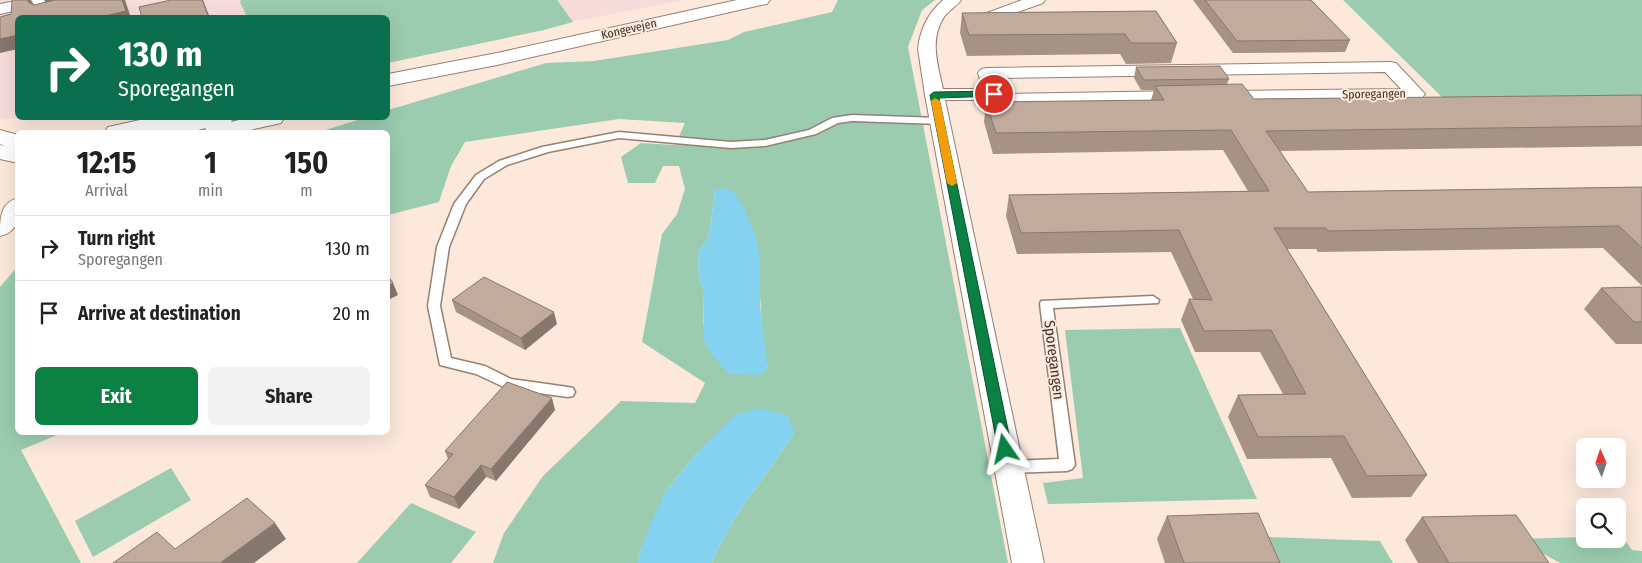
<!DOCTYPE html>
<html lang="en">
<head>
<meta charset="utf-8">
<style>
	:root { --surface:#fff; --page:#f2f2f2; --text:#222; --muted:#767676; --line:#e0e0e0; --accent:#0b8043 }
	body { margin:0; font-family:"Fira Sans Condensed",sans-serif; background:var(--page); color:var(--text); height:100vh; display:flex; flex-direction:column; font-size:19px; white-space:nowrap }
	* { box-sizing:border-box; margin:0 }
	p { font-size:16px; color:var(--muted) }
	.icon { flex:none; width:28px; height:28px; fill:none; stroke:currentColor; stroke-width:2; stroke-linecap:round; stroke-linejoin:round }
	.map { position:relative; flex:1; overflow:hidden }
	.details { position:absolute; left:15px; top:130px; width:375px; height:305px; display:flex; flex-direction:column; background:var(--surface); border-radius:8px; box-shadow:0 5px 20px #0002 }
	.details>* { flex:none }
	.top-card { position:absolute; left:15px; top:15px; width:375px; height:105px; border-radius:8px; box-shadow:0 5px 20px #0002; background:#0b6e4f; color:#fff; overflow:hidden }
	.needle { width:32px; rotate:357deg }
	.tools { position:absolute; left:1576px; top:438px; display:grid; gap:10px }
	.tools a { display:grid; place-items:center; width:50px; height:50px; border-radius:8px; background:var(--surface); box-shadow:0 5px 20px #0002; font-size:25px }
	.pin { position:absolute; display:grid; place-items:center; width:42px; height:42px; color:#fff; margin:-21px; border:2px solid #fff; border-radius:50%; box-shadow:0 1px 5px #0007 }
	.me { position:absolute; width:55px; margin:-28px; rotate:349deg; stroke-linejoin:round; filter:drop-shadow(0 0 4px #0008) }
	.turn { display:flex; align-items:center; gap:18px; height:105px; padding:0 20px; font-size:22px }
	.turn .icon { width:65px; height:65px; stroke-width:2.5 }
	.turn b { display:block; font-size:35px; line-height:42px }
	.eta { display:flex; justify-content:space-evenly; align-items:center; height:85px; text-align:center }
	.eta b { font-size:30px; font-weight:700; line-height:35px }
	.action { display:flex; gap:10px; margin-top:auto; padding:10px 20px }
	.action a { flex:1; height:58px; border-radius:8px; background:var(--accent); color:#fff; font-size:20px; font-weight:700; line-height:58px; text-align:center }
	.action a+a { background:var(--page); color:var(--text) }
	ul { padding:0; list-style:none }
	li { display:flex; align-items:center; gap:15px; height:65px; padding:0 20px; border-top:1px solid var(--line) }
	li div { flex:1 }
	li b { display:block; font-size:19px }
	li em { font-style:normal }
	.map>svg:first-child { display:block }
	.industrial { fill:#f7dcdc }
	.green { fill:#9bccb0; fill-rule:evenodd }
	.water { fill:#84d2ef }
	.lines { fill:none; stroke-linecap:round; stroke-linejoin:round }
	.service-casing { stroke:#958071; stroke-width:3 }
	.minor-casing { stroke:#958071; stroke-width:2 }
	.secondary-casing { stroke:#958071; stroke-width:2 }
	.primary-casing { stroke:#958071; stroke-width:2 }
	.service { fill:#fff; fill-rule:evenodd }
	.minor { fill:#fff; fill-rule:evenodd }
	.secondary { fill:#fff; fill-rule:evenodd }
	.primary { fill:#fff; fill-rule:evenodd }
	.wall { fill:#a69386 }
	.shaded-wall { fill:#87786d }
	.building { fill:#c1ab9c; stroke:#87786d }
	.route { fill:#0b8043; stroke:#07532c }
	.slow { fill:#f59e0b }
	.labels { text-anchor:middle; stroke-width:4; stroke-linejoin:round; paint-order:stroke }
	.far-street-label { font-size:12px; fill:#3a312a; stroke:#fce9dc }
	.street-label { font-size:15px; fill:#3a312a; stroke:#fce9dc }
</style>
</head>
<body>
<div class="map">
<svg width="1642" height="563" viewBox="0 0 1642 563">
	<rect width="100%" height="100%" fill="#fce9dc"/>
	<!-- industrial -->
	<path class="industrial" d="M 0,0 L 684,0 L 388,58 L 388,18 L 18,18 L 18,118 L 50,118 L 0,119 Z"/>
	<!-- green -->
	<g class="green">
		<path d="M 241,0 L 557,0 L 573,22 L 544,30 L 388,63 L 388,18 L 247,17 L 240,2 Z"/>
		<path d="M 838,0 L 935,0 L 922,10 L 908,47 L 1008,563 L 712,563 C 731,515 767,476 794,433 L 712,439 L 694,456 L 666,491 L 639,555 L 638,563 L 493,563 L 504,533 L 543,476 L 621,401 L 695,403 L 705,383 L 642,342 L 662,234 L 677,214 L 685,189 L 679,166 L 663,166 L 655,183 L 628,183 L 621,157 L 641,143 L 675,145 L 685,123 L 619,119 L 465,142 L 451,166 L 439,202 L 388,215 L 388,132 L 319,132 L 364,118 L 388,118 L 388,110 L 546,63 L 594,61 L 728,40 L 744,32 L 832,12 ZM 715,190 L 759,283 L 763,337 L 768,369 L 703,325 L 704,292 L 699,278 L 698,253 L 709,236 Z"/>
		<path d="M 1343,0 L 1642,0 L 1642,100 L 1447,102 Z"/>
		<path d="M 17,267 L 18,432 L 62,433 L 21,450 L 81,563 L 0,563 L 0,287 Z"/>
		<path d="M 1180,328 L 1257,499 L 1048,504 L 1043,483 L 1083,478 L 1065,330 Z"/>
		<path d="M 171,468 L 191,500 L 93,557 L 75,521 Z"/>
		<path d="M 411,503 L 476,532 L 451,563 L 357,563 Z"/>
		<path d="M 1245,536 L 1380,541 L 1393,563 L 1256,563 Z"/>
		<path d="M 1618,536 L 1622,536 L 1632,550 L 1642,551 L 1642,563 L 1560,563 L 1517,539 L 1585,537 L 1585,539 L 1618,539 Z"/>
	</g>
	<!-- water -->
	<g class="water">
		<path d="M 726,188 L 735,194 L 744,208 L 755,234 L 760,257 L 760,305 L 768,369 L 759,375 L 729,374 L 713,356 L 703,340 L 704,292 L 699,278 L 698,253 L 709,236 L 715,190 Z"/>
		<path d="M 760,408 L 788,416 L 794,433 C 767,476 731,515 712,563 L 638,563 L 639,555 L 655,513 L 666,491 L 694,456 L 735,415 Z"/>
	</g>
	<g class="lines">
		<!-- service casing -->
		<g class="service-casing">
			<g id="service">
				<path d="M 852,115 L 940,118 L 945,121 L 940,124 L 852,121 L 838,123 L 816,134 L 765,146 L 731,148 L 619,138 L 548,152 L 507,165 L 484,179 L 466,204 L 449,247 L 440,306 L 451,358 L 485,366 L 511,379 L 568,387 L 573,388 L 575,392 L 573,396 L 568,397 L 508,389 L 476,374 L 440,365 L 428,306 L 437,247 L 454,204 L 476,175 L 499,161 L 542,147 L 619,132 L 731,142 L 765,140 L 809,130 L 832,118 Z"/>
				<path d="M 1153,296 L 1159,300 L 1158,303 L 1053,308 L 1075,465 L 1072,469 L 1067,471 L 1009,473 L 1004,471 L 1001,467 L 1004,463 L 1009,461 L 1059,459 L 1040,304 L 1041,301 Z"/>
			</g>
		</g>
		<!-- minor casing -->
		<g class="minor-casing">
			<g id="minor">
				<path d="M 21,0 L 52,0 L 50,3 L 0,14 L 0,4 Z"/>
				<path d="M 943,0 L 961,0 C 956,7 949,10 944,17 C 929,40 938,65 943,89 L 983,89 L 978,73 L 981,69 L 987,68 L 1390,62 L 1396,63 L 1425,94 L 1422,98 L 1416,99 L 1219,103 L 1212,101 L 1210,97 L 1212,93 L 1219,91 L 1401,89 L 1385,72 L 998,78 L 1003,94 L 1183,91 L 1190,93 L 1192,97 L 1190,101 L 1183,103 L 996,106 L 989,104 L 987,100 L 945,100 L 1044,563 L 1012,563 L 925,95 L 918,49 C 920,30 928,13 943,0 Z"/>
				<path d="M 1022,0 L 1045,0 L 1043,3 L 996,20 L 984,20 L 982,17 L 984,14 Z"/>
			</g>
		</g>
		<!-- secondary casing -->
		<g class="secondary-casing">
			<path id="secondary" d="M 0,130 L 18,135 L 18,152 L 0,144 Z"/>
		</g>
		<!-- primary casing -->
		<g class="primary-casing">
			<g id="primary">
				<path d="M 737,0 L 770,0 L 767,4 L 761,5 L 497,65 L 388,86 L 388,74 L 497,53 Z"/>
				<path d="M 149,118 L 186,118 L 184,120 L 196,118 L 233,118 L 231,122 L 247,118 L 284,118 L 281,123 L 241,132 L 204,132 L 206,128 L 190,132 L 153,132 L 154,130 L 142,132 L 105,132 L 108,127 Z"/>
				<path d="M 0,145 L 18,149 L 18,163 L 0,159 Z"/>
				<path d="M 18,198 C 18,216 21,231 0,236 C 0,218 0,203 18,198 Z"/>
			</g>
		</g>
		<!-- service -->
		<use href="#service" class="service"/>
		<!-- minor -->
		<use href="#minor" class="minor"/>
		<!-- secondary -->
		<use href="#secondary" class="secondary"/>
		<!-- primary -->
		<use href="#primary" class="primary"/>
	</g>
	<!-- wall -->
	<g class="wall">
		<path d="M 1193,0 L 1311,0 L 1350,40 L 1345,52 L 1233,53 Z"/>
		<path d="M 1156,11 L 1177,43 L 1171,63 L 1126,64 L 1120,54 L 967,56 L 960,33 L 962,13 Z"/>
		<path d="M 1136,67 L 1229,79 L 1227,84 L 1254,99 L 1642,95 L 1642,146 L 1280,151 L 1308,192 L 1642,187 L 1642,286 L 1603,248 L 1318,252 L 1316,249 L 1287,249 L 1427,475 L 1411,497 L 1352,498 L 1331,458 L 1247,459 L 1228,417 L 1238,395 L 1283,394 L 1260,352 L 1195,352 L 1181,320 L 1189,299 L 1193,299 L 1171,252 L 1017,254 L 1006,216 L 1009,195 L 1248,191 L 1223,150 L 993,154 L 984,122 L 986,102 L 1151,100 L 1154,90 L 1141,90 L 1134,78 Z"/>
		<path d="M 1642,287 L 1642,344 L 1616,344 L 1584,309 L 1601,288 Z"/>
		<path d="M 452,300 L 557,324 L 525,350 L 456,312 Z"/>
		<path d="M 555,410 L 496,481 L 486,477 L 459,509 L 430,497 L 425,485 L 448,459 L 445,451 Z"/>
		<path d="M 1167,516 L 1280,563 L 1165,563 L 1157,539 Z"/>
		<path d="M 1422,517 L 1549,563 L 1418,563 L 1405,540 Z"/>
	</g>
	<!-- shaded-wall -->
	<g class="shaded-wall">
		<path d="M 28,0 L 31,0 L 36,8 L 28,2 Z"/>
		<path d="M 44,0 L 78,0 L 48,7 Z"/>
		<path d="M 122,0 L 125,0 L 131,18 L 96,18 Z"/>
		<path d="M 202,0 L 203,0 L 210,18 L 209,18 Z"/>
		<path d="M 18,35 L 18,49 L 0,53 L 0,39 Z"/>
		<path d="M 393,283 L 398,295 L 388,300 L 388,286 Z"/>
		<path d="M 554,312 L 557,324 L 525,350 L 521,338 Z"/>
		<path d="M 552,398 L 555,410 L 496,481 L 491,469 Z"/>
		<path d="M 481,465 L 486,477 L 459,509 L 454,497 Z"/>
		<path d="M 275,523 L 286,539 L 254,563 L 220,563 Z"/>
	</g>
	<!-- building -->
	<g class="building">
		<path d="M 12,0 L 28,0 L 28,2 L 34,5 L 55,0 L 122,0 L 126,11 L 96,18 L 18,18 L 18,35 L 0,39 L 0,17 L 11,14 Z"/>
		<path d="M 171,0 L 202,0 L 209,18 L 142,18 L 139,7 Z"/>
		<path d="M 1205,0 L 1311,0 L 1350,40 L 1237,41 Z"/>
		<path d="M 1156,11 L 1177,43 L 1131,43 L 1125,34 L 969,35 L 962,13 Z"/>
		<path d="M 1220,66 L 1229,79 L 1144,80 L 1136,67 Z"/>
		<path d="M 1242,84 L 1254,99 L 1642,95 L 1642,126 L 1266,131 L 1308,192 L 1642,187 L 1642,248 L 1619,226 L 1328,231 L 1326,228 L 1274,228 L 1427,475 L 1367,476 L 1344,436 L 1258,437 L 1238,395 L 1306,394 L 1271,330 L 1204,331 L 1189,299 L 1212,300 L 1179,230 L 1021,233 L 1009,195 L 1269,191 L 1231,130 L 996,133 L 986,102 L 1164,100 L 1155,86 Z"/>
		<path d="M 388,276 L 393,283 L 388,286 Z"/>
		<path d="M 484,277 L 554,312 L 521,338 L 452,300 Z"/>
		<path d="M 1642,287 L 1642,322 L 1634,322 L 1601,288 Z"/>
		<path d="M 507,382 L 552,398 L 491,469 L 481,465 L 454,497 L 425,485 L 453,454 L 445,451 Z"/>
		<path d="M 247,498 L 275,523 L 220,563 L 113,563 L 157,532 L 175,549 Z"/>
		<path d="M 1258,513 L 1280,563 L 1184,563 L 1167,516 Z"/>
		<path d="M 1516,515 L 1549,563 L 1449,563 L 1422,517 Z"/>
	</g>
	<!-- route -->
	<path class="route" d="M 994,91 L 997,92 L 997,96 L 939,98 L 1012,449 L 1010,453 L 1005,454 L 1000,453 L 998,449 L 930,95 L 934,92 Z"/>
	<!-- slow -->
	<path class="slow" d="M 935,98 L 940,101 L 957,183 L 952,186 L 947,183 L 931,101 Z"/>
	<g class="labels">
		<!-- far-street labels -->
		<g class="far-street-label">
			<text transform="translate(629 29) rotate(-13)" y="4">Kongevejen</text>
			<text transform="translate(1374 94) rotate(-1)" y="4">Sporegangen</text>
		</g>
		<!-- street labels -->
		<g class="street-label">
			<text transform="translate(1054 360) rotate(83)" y="5">Sporegangen</text>
		</g>
	</g>
</svg>
<div class="tools">
<a><svg class="needle" viewBox="-14 -14 28 28"><path d="M0-13l5 13h-10z" fill="#e53935"/><path d="M0 13l5-13h-10z" fill="#767676"/></svg></a>
<a><svg class="icon" aria-label="search" viewBox="0 0 24 24"><circle cx="10" cy="10" r="6"/><path d="M15 15l6 6"/></svg></a>
</div>
<div class="pin" style="left:994px;top:94px;background:#d93025"><svg class="icon" aria-label="arrive" viewBox="0 0 24 24"><path d="M6 21V4h12l-3 4 3 4H6"/></svg></div>
<svg class="me" style="left:1005px;top:449px" viewBox="-20 -20 40 40"><path d="M0-17L14 15 0 8-14 15z" fill="#0b8043" stroke="#fff" stroke-width="4"/></svg>
<div class="top-card">
<div class="turn"><svg class="icon" aria-label="right" viewBox="0 0 24 24"><path d="M7 20v-9h11M14 6l5 5-5 5"/></svg><div><b>130 m</b>Sporegangen</div></div>
</div>
<section class="details">
<div class="eta">
<div><b>12:15</b><p>Arrival</p></div>
<div><b>1</b><p>min</p></div>
<div><b>150</b><p>m</p></div>
</div>
<ul>
<li><svg class="icon" aria-label="right" viewBox="0 0 24 24"><path d="M7 20v-9h11M14 6l5 5-5 5"/></svg><div><b>Turn right</b><p>Sporegangen</p></div><em>130 m</em></li>
<li><svg class="icon" aria-label="arrive" viewBox="0 0 24 24"><path d="M6 21V4h12l-3 4 3 4H6"/></svg><div><b>Arrive at destination</b></div><em>20 m</em></li>
</ul>
<div class="action"><a>Exit</a><a>Share</a></div>
</section>
</div>
</body>
</html>
